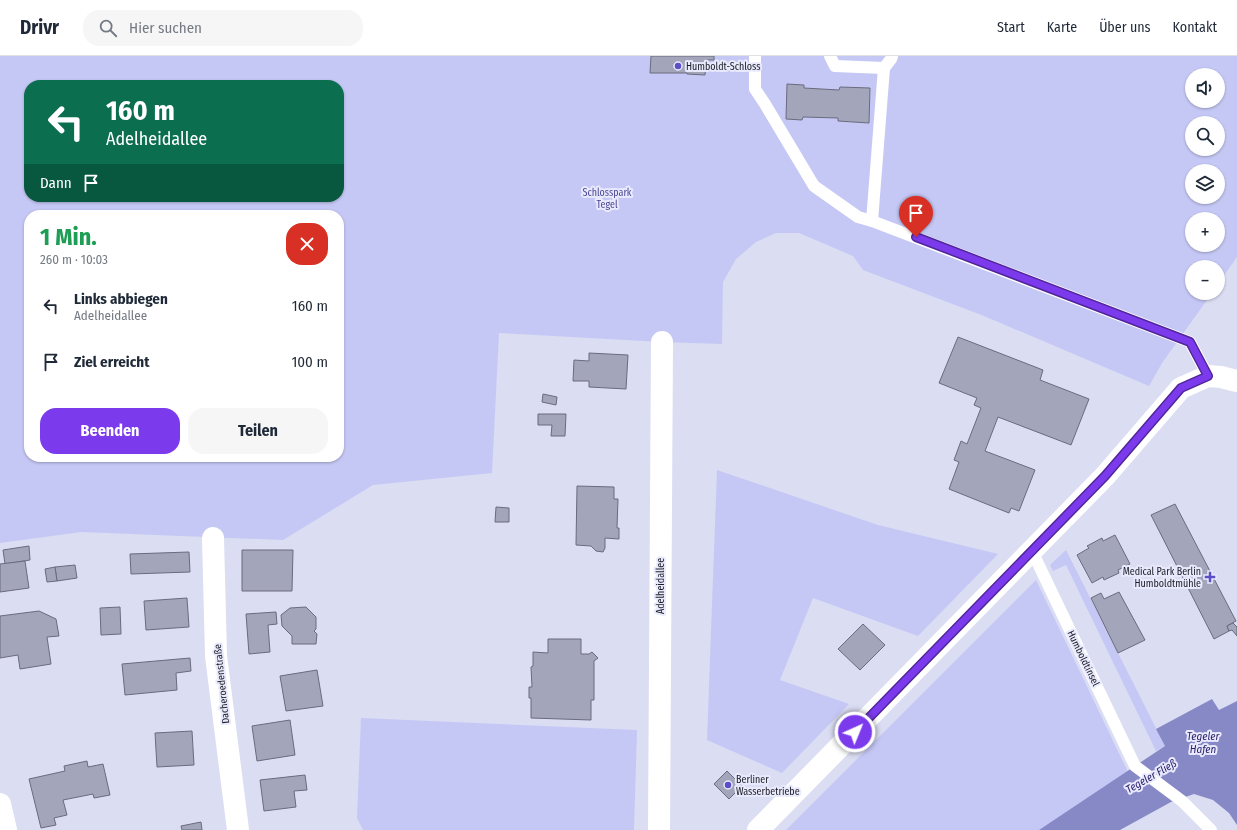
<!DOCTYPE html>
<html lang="de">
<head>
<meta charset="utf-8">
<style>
	:root { --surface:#fff; --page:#f6f6f7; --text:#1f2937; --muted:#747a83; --line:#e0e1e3; --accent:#7c3aed }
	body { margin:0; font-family:"Fira Sans Condensed",sans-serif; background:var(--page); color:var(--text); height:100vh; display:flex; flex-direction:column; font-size:15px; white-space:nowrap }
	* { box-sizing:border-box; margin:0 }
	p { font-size:13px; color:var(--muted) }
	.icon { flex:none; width:22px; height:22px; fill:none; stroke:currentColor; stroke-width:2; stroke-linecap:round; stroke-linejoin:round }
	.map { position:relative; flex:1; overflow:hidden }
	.sheet { position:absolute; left:24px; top:154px; width:320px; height:252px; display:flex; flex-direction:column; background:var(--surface); border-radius:16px; box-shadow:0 1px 3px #0004 }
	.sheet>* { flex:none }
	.hud { position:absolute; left:24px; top:24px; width:320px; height:122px; border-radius:16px; box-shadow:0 1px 3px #0004; background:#0b6e4f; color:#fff; overflow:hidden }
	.buttons { position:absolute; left:1185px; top:12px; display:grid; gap:8px }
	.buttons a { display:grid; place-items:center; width:40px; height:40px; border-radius:50%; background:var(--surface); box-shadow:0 1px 3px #0004; font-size:20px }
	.pin { position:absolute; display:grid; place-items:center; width:34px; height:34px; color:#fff; margin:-41px -17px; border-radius:50% 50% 50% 0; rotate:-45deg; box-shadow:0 0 4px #0007 }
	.pin .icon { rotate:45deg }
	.me { position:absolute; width:44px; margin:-22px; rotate:44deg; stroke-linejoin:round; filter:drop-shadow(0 0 3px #0008) }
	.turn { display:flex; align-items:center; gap:14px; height:84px; padding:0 16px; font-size:18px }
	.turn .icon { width:52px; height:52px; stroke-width:2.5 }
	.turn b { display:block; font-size:28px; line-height:34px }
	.then { display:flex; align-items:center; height:38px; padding:0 16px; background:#0003; gap:8px; font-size:15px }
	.round { display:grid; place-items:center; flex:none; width:42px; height:42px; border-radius:16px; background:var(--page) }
	.summary { display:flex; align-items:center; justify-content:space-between; height:68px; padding:0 16px }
	h1 { font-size:24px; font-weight:700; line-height:30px; color:#1e9e55 }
	.button { display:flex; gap:8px; margin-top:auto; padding:8px 16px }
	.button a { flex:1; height:46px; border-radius:16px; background:var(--accent); color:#fff; font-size:16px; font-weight:700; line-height:46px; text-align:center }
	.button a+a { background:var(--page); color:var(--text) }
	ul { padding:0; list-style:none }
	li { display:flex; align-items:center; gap:12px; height:56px; padding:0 16px }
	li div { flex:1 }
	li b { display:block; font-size:15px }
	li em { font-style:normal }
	header { display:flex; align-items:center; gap:24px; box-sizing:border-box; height:56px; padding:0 20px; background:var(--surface); border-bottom:1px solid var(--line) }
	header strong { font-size:19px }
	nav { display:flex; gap:22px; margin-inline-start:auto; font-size:14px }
	.search { width:280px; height:36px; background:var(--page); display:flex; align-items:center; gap:10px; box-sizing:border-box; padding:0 14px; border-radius:16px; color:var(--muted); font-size:15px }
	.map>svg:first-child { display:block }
	.green { fill:#c5c8f5; fill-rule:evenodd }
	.water { fill:#8789c7 }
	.building { fill:#a3a5ba; stroke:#6a6b7e }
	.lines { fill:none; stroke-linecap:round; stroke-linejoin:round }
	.lane { stroke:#fff; stroke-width:12 }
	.street { stroke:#fff; stroke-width:22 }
	.route-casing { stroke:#51269a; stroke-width:10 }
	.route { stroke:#7c3aed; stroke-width:7 }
	.poi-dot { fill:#5b4fc7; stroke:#e9eafd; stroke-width:1.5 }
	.labels { text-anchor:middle; stroke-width:4; stroke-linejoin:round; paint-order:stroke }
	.poi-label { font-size:10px; fill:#1b1c24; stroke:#e9eafd; text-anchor:start }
	.park-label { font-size:10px; fill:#4b4794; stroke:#e9eafd }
	.street-label { font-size:10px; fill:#1b1c24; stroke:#e9eafd }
	.water-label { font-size:11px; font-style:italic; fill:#2b226c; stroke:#e9eafd }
</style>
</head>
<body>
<header>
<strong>Drivr</strong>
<div class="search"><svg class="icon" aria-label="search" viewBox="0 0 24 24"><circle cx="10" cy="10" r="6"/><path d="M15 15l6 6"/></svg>Hier suchen</div>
<nav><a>Start</a><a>Karte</a><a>Über uns</a><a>Kontakt</a></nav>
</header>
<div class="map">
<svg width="1237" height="774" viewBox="0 0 1237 774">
	<rect width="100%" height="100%" fill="#dbddf3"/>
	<!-- green -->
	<g class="green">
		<path d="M 0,0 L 1237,0 L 1237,201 L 1218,228 L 1218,211 L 1192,211 L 1192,237 L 1212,237 L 1162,307 L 1149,330 L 984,260 L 863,214 L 853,200 L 799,177 L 776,177 L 756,186 L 736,203 L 723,226 L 722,288 L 662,286 L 499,277 L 492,417 L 373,429 L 283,484 L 81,476 L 0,487 ZM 1192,19 L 1218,19 L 1218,45 L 1192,45 ZM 29,29 L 339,29 L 339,141 L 29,141 ZM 1192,67 L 1218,67 L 1218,93 L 1192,93 ZM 1192,115 L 1218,115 L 1218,141 L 1192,141 ZM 29,159 L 339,159 L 339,401 L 29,401 ZM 1192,163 L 1218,163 L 1218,189 L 1192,189 Z"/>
		<path d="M 717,414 L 878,469 L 998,498 L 918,580 L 813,542 L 780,624 L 849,648 L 782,717 L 707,684 Z"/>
		<path d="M 1066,494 L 1165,690 L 1156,695 L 1066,509 L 1053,515 L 1050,509 Z"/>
		<path d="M 1036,524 L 1128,716 L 1039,774 L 786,774 Z"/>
		<path d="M 361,662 L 637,674 L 634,774 L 363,774 L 357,762 Z"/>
	</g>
	<!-- water -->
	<path class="water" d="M 1212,643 L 1219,654 L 1237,645 L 1237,769 L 1229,757 L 1213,744 L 1194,738 L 1171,746 L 1120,774 L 1039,774 L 1165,690 L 1156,673 Z"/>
	<!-- building -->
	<g class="building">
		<path d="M 651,0 L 714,0 L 714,4 L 706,4 L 705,19 L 687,18 L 687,17 L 650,17 Z"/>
		<path d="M 787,28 L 804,29 L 804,32 L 839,34 L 840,31 L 870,32 L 869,67 L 838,65 L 838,62 L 803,61 L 802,64 L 786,63 Z"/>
		<path d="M 958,281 L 1043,314 L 1040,324 L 1089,343 L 1071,389 L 998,361 L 985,395 L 1035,414 L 1019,455 L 1011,452 L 1009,457 L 949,433 L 959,406 L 954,404 L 961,385 L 967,388 L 981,352 L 974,349 L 977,342 L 939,327 Z"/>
		<path d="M 589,297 L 628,299 L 626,333 L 589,331 L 589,325 L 573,325 L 574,304 L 589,305 Z"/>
		<path d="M 543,338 L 557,341 L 556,349 L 542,346 Z"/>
		<path d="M 538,358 L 566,358 L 565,380 L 551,380 L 552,369 L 538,369 Z"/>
		<path d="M 577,430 L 614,431 L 614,443 L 618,443 L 617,472 L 619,472 L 619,483 L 605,482 L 605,492 L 603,496 L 596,495 L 591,490 L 576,489 Z"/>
		<path d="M 1175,448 L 1236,565 L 1227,570 L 1229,575 L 1214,583 L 1151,459 Z"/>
		<path d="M 496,451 L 509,452 L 509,466 L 495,466 Z"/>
		<path d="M 1115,479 L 1130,508 L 1118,514 L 1119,517 L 1104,524 L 1103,521 L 1092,527 L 1077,499 L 1089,492 L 1087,490 L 1102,482 L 1103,485 Z"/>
		<path d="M 29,490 L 30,504 L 5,508 L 3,494 Z"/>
		<path d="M 242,494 L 293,494 L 292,535 L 242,535 Z"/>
		<path d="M 189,496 L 190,516 L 131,518 L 130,498 Z"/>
		<path d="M 25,505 L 29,532 L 0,536 L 0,508 Z"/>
		<path d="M 75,509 L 77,522 L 57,525 L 55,511 Z"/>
		<path d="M 55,511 L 57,525 L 47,526 L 45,513 Z"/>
		<path d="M 1119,536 L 1145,584 L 1118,597 L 1091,542 L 1101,537 L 1104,543 Z"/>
		<path d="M 187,542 L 189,571 L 146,574 L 144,545 Z"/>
		<path d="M 120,551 L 121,578 L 101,579 L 100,552 Z"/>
		<path d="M 306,551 L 316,561 L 316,573 L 314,575 L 317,578 L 316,588 L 292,588 L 292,580 L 282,570 L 281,559 L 290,552 Z"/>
		<path d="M 39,555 L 56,563 L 59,580 L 47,581 L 51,608 L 20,613 L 18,599 L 0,602 L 0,560 Z"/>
		<path d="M 276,556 L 277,568 L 268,569 L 270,596 L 249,598 L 246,558 Z"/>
		<path d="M 1233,567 L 1237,571 L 1237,580 L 1232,574 L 1229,575 L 1227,570 Z"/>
		<path d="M 863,568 L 885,589 L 860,614 L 838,593 Z"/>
		<path d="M 548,583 L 581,583 L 581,598 L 589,598 L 592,596 L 598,602 L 594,605 L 594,644 L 591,644 L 591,664 L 531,662 L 531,642 L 529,642 L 529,631 L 532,631 L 531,611 L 533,610 L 533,596 L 548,597 Z"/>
		<path d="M 190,602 L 191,615 L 176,617 L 177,634 L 125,639 L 122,608 Z"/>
		<path d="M 317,614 L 323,650 L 286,655 L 280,620 Z"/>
		<path d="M 290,664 L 295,699 L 257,705 L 252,670 Z"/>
		<path d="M 192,675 L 194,709 L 157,711 L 155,677 Z"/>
		<path d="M 87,705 L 88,711 L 103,708 L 110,739 L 94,742 L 93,738 L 63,744 L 67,759 L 54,762 L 56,769 L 41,772 L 29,723 L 65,715 L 64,710 Z"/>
		<path d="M 727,715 L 742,730 L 729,743 L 714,728 Z"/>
		<path d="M 305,719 L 307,734 L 294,735 L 296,751 L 264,755 L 260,724 Z"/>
		<path d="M 201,766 L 202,774 L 182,774 L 181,770 Z"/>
	</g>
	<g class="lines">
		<!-- lane -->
		<g class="lane">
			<path d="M 755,0 L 755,33 L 765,48 L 814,130 L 858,161 L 872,165 L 1190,286 L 1208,320"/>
			<path d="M 830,0 L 835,10 L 884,12"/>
			<path d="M 872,165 L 884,12 L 891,3 L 892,0"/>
			<path d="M 1032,495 L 1135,710 L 1182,745 L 1211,774"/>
		</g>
		<!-- street -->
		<g class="street">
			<path d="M 213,482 L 216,600 L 238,774"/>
			<path d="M 0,748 L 6,774"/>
			<path d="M 659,774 L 662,286"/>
			<path d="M 758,774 L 1105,420 L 1181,332 L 1208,320 L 1221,321 L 1237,325"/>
		</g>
	</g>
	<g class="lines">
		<!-- route casing -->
		<g class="route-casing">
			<path id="route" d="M 855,676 L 1105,420 L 1181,332 L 1208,320 L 1190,286 L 916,181"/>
		</g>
		<!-- route -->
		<use href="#route" class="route"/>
	</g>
	<!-- markers -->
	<g class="poi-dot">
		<circle cx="678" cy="10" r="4"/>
		<path d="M1208 515h4v4h4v4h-4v4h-4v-4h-4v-4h4z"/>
		<circle cx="728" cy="729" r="4"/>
	</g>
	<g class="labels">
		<!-- poi labels -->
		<g class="poi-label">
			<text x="686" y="14">Humboldt-Schloss</text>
			<text x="1201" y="519" text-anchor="end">Medical Park Berlin<tspan x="1201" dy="12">Humboldtmühle</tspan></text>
			<text x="736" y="727">Berliner<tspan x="736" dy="12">Wasserbetriebe</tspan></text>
		</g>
		<!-- park labels -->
		<g class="park-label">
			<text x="607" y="140">Schlosspark<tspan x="607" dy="12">Tegel</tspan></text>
		</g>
		<!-- street labels -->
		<g class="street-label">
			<text transform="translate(660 530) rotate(-90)" y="4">Adelheidallee</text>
			<text transform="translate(1084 602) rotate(64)" y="4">Humboldtinsel</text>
			<text transform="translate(221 628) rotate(-96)" y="4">Dacheroedenstraße</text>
		</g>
		<!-- water labels -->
		<g class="water-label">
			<text x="1203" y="684">Tegeler<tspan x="1203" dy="13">Hafen</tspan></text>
			<text transform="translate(1151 720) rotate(-30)" y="4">Tegeler Fließ</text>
		</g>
	</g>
</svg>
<div class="buttons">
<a><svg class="icon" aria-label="sound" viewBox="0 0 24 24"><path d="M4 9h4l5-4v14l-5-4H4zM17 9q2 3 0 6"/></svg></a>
<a><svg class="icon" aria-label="search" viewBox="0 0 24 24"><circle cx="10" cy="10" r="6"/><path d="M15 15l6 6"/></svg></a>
<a><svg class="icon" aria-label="layers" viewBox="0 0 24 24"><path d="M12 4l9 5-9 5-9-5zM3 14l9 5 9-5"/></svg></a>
<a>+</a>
<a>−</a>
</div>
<div class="pin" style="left:916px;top:181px;background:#d93025"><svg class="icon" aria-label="arrive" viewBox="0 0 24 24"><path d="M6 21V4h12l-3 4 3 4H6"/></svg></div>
<svg class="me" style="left:855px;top:676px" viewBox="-20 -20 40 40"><circle r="17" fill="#7c3aed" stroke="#fff" stroke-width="3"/><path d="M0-11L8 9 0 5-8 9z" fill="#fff"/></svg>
<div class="hud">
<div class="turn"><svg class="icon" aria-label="left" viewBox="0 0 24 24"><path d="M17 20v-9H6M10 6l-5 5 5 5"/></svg><div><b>160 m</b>Adelheidallee</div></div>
<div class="then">Dann<svg class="icon" aria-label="arrive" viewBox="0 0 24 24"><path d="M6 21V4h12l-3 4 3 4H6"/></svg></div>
</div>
<section class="sheet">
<div class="summary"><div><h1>1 Min.</h1><p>260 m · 10:03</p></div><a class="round" style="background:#d93025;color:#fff"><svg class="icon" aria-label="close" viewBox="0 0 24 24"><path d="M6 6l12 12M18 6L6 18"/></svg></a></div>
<ul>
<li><svg class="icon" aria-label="left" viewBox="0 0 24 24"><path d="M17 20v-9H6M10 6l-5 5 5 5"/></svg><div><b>Links abbiegen</b><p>Adelheidallee</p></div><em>160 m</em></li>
<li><svg class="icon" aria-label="arrive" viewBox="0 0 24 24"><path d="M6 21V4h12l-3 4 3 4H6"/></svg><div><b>Ziel erreicht</b></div><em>100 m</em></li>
</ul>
<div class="button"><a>Beenden</a><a>Teilen</a></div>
</section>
</div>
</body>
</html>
